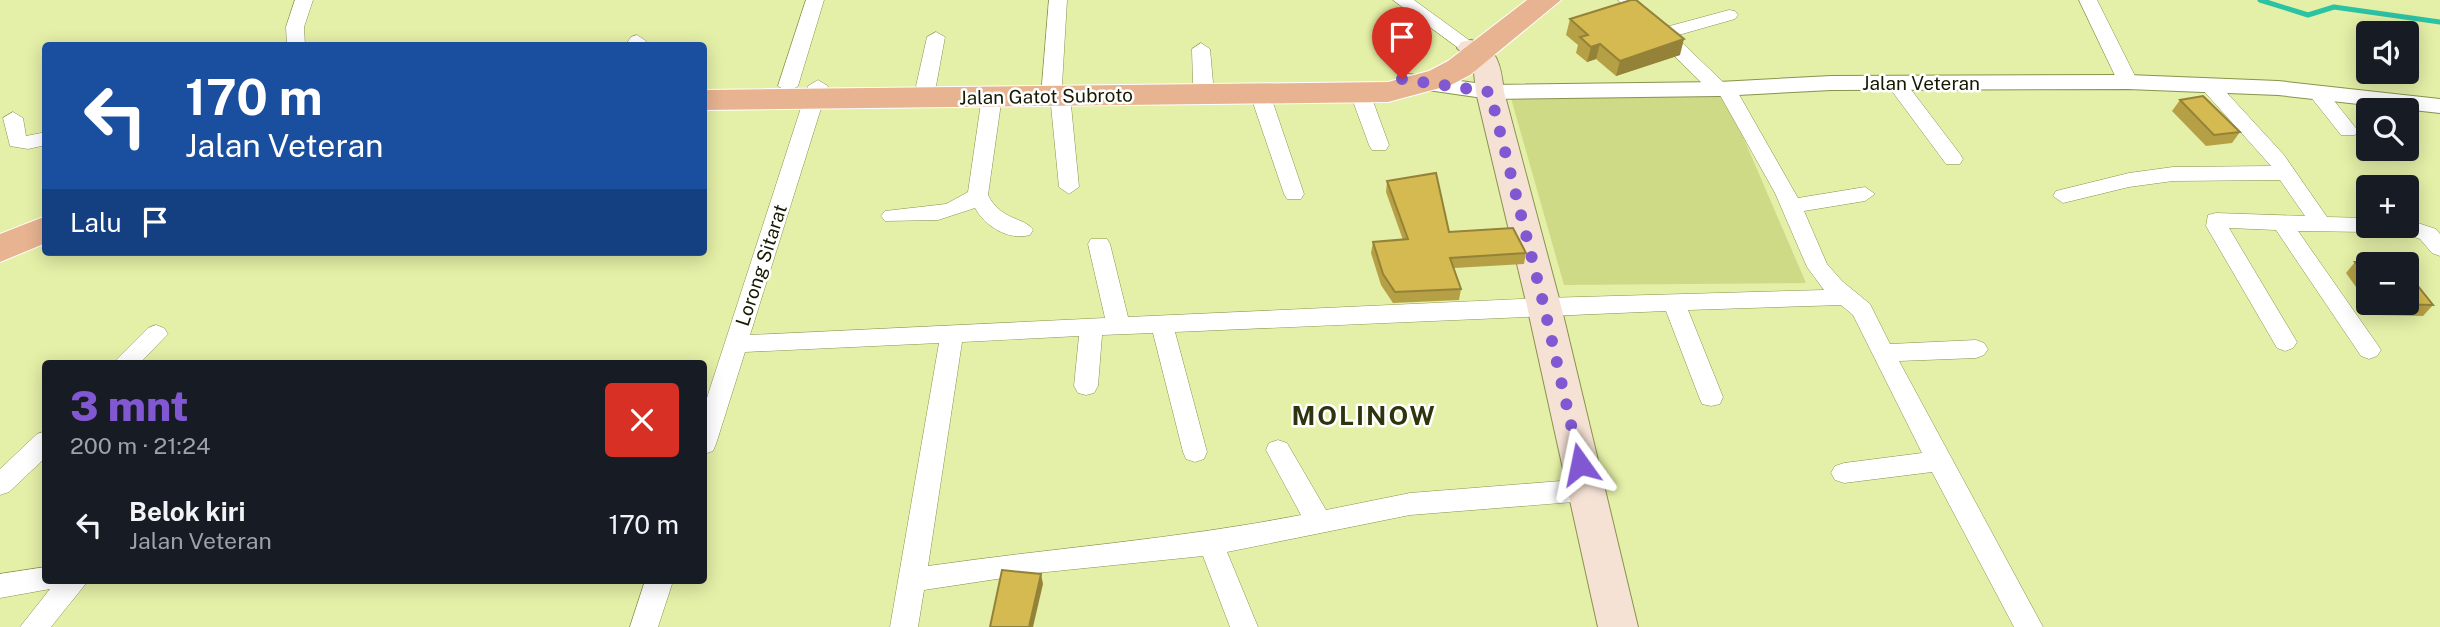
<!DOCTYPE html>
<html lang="id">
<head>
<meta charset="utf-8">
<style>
	:root { --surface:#171b24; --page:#242831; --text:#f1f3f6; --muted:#9ea1a6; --accent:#8158d2 }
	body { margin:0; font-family:"Public Sans",sans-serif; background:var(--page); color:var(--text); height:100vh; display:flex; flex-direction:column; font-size:26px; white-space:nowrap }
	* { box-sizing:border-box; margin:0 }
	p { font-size:23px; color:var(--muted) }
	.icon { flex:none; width:38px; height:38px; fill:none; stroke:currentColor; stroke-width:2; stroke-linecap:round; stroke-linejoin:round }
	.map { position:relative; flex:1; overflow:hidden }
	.panel { position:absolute; left:42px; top:360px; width:665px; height:224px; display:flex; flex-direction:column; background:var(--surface); border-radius:7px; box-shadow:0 4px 18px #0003 }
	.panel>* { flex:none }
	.banner { position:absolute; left:42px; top:42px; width:665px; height:214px; border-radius:7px; box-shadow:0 4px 18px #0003; background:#1a4fa0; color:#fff; overflow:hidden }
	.tools { position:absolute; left:2356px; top:21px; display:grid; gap:14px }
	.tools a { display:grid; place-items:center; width:63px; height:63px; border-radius:7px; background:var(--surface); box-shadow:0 4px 18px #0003; font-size:35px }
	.pin { position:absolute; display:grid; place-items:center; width:60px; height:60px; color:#fff; margin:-72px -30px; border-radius:50% 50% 50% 0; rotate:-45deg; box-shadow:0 0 7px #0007 }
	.pin .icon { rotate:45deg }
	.me { position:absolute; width:77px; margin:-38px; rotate:348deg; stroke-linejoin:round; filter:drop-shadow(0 0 5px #0008) }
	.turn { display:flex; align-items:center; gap:24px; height:147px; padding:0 28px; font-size:32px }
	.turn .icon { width:91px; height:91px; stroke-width:2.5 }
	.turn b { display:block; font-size:49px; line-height:60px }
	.then { display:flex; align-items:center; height:66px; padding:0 28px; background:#0003; gap:14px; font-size:26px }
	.round { display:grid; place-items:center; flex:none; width:74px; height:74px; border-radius:7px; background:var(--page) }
	.head { display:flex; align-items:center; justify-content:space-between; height:119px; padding:0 28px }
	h1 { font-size:42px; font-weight:800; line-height:52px; color:var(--accent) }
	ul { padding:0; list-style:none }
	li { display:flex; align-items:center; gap:21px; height:91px; padding:0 28px }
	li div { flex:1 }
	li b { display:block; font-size:26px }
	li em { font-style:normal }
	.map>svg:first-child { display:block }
	.green { fill:#ceda86 }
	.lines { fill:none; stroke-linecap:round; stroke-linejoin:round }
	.stream { stroke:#2cc3a5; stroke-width:5 }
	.minor-casing { stroke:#89924d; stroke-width:1 }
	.tertiary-casing { stroke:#89924d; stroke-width:2 }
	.secondary-casing { stroke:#89924d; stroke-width:2 }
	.trunk-casing { stroke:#fff; stroke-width:2 }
	.minor { fill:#fff; fill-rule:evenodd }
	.tertiary { fill:#fff; fill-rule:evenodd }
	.secondary { fill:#f6e2d5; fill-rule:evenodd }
	.trunk { fill:#e7b390; fill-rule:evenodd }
	.wall { fill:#b6a045 }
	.shaded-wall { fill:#948238 }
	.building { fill:#d4ba50; stroke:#948238; stroke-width:2 }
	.route { stroke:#8158d2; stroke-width:12; stroke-dasharray:0 21.6 }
	.labels { text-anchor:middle; stroke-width:5; stroke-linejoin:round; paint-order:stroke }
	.street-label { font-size:19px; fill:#171900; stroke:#fff }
	.district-label { font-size:26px; font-weight:bold; letter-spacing:2px; fill:#2f340f; stroke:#fff }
</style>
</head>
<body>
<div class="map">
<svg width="2440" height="627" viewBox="0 0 2440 627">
	<rect width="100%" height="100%" fill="#e4efa7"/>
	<!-- green -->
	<path class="green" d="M 1725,95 L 1806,283 L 1564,285 L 1511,98 Z"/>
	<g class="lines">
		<!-- stream -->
		<path class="stream" d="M 2260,0 L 2308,15 L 2334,7 L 2440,22"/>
		<!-- minor casing -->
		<g class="minor-casing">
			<g id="minor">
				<path d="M 295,0 L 313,0 L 304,27 L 305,46 L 287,46 L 286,27 Z"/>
				<path d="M 806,0 L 824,0 L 798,86 L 788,92 L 778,86 Z"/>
				<path d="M 1049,0 L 1067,0 L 1062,85 L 1052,91 L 1042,85 Z"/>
				<path d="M 1393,0 L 1414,0 L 1480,48 L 1478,52 L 1464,52 Z"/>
				<path d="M 1618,0 L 1637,0 L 1666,27 L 1729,10 L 1735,11 L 1738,15 L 1735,19 L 1675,36 L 1724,83 L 1733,84 L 1798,198 L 1865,187 L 1875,194 L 1865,201 L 1804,211 L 1827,264 L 1842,281 L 1870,304 L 1890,344 L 1976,340 L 1984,343 L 1988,349 L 1984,355 L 1976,358 L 1899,361 L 2043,627 L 2014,627 L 1932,472 L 1844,483 L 1835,480 L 1831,473 L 1835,466 L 1844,463 L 1922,453 L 1853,315 L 1841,305 L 1688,310 L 1723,397 L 1720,404 L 1711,406 L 1702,404 L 1699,397 L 1666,311 L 1175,332 L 1207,452 L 1204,459 L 1195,462 L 1186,459 L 1183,452 L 1153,333 L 1102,335 L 1098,386 L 1094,393 L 1086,395 L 1078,393 L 1074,386 L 1079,336 L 962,342 L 928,566 C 1052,548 1178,539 1301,515 L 1266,450 L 1269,443 L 1278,440 L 1287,443 L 1326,510 L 1410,493 L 1586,479 L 1595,483 L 1599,490 L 1595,497 L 1586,501 L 1410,515 L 1227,552 L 1258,627 L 1230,627 L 1203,556 L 1037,573 L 924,590 L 918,627 L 890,627 L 939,343 L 745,352 L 716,444 L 713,451 L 704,454 L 704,407 L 808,86 L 818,80 L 828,86 L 750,335 L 1105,318 L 1088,244 L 1091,239 L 1107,239 L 1110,244 L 1128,317 L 1544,298 L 1824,290 L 1807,267 L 1775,193 L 1720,95 L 1712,93 Z"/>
				<path d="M 2079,0 L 2097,0 L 2138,82 L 2135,86 L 2121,86 L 2118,82 Z"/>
				<path d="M 936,32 L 945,37 L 936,86 L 926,92 L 916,86 L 927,37 Z"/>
				<path d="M 637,35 L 646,41 L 644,46 L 625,46 L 631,37 Z"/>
				<path d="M 1201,43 L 1210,49 L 1213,83 L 1203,89 L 1193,83 L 1192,49 Z"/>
				<path d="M 1896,77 L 1903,79 L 1960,154 L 1963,159 L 1960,164 L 1946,164 L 1886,83 Z"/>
				<path d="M 2209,79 L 2216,81 L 2284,155 L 2327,217 L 2368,218 L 2368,226 L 2378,226 L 2368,232 L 2298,231 L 2377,344 L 2381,350 L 2377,356 L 2369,359 L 2361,356 L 2276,230 L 2229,228 L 2297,342 L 2293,348 L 2285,351 L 2277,348 L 2206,226 L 2208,215 L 2216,213 L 2305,216 L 2280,180 L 2173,181 L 2129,187 L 2063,203 L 2053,196 L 2056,191 L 2129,173 L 2173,167 L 2271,166 L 2202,89 L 2199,85 Z"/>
				<path d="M 2317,86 L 2324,88 L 2355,127 L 2358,131 L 2355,135 L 2341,135 L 2310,96 L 2307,92 L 2310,88 Z"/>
				<path d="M 1360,87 L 1370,93 L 1389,145 L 1386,150 L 1372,150 L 1369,145 L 1350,93 Z"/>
				<path d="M 1260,88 L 1270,94 L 1304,194 L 1301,199 L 1287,199 L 1284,194 L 1250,94 Z"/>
				<path d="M 1060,89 L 1070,95 L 1079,187 L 1069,194 L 1059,187 L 1050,95 Z"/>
				<path d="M 992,90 L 1002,96 L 988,195 C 1001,221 1025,217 1033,230 L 1030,235 C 1008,241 985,226 975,208 L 938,220 L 885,221 L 881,216 L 885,211 L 946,204 L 968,192 L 982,96 Z"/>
				<path d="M 13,112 L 23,118 L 26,136 L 46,132 L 46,145 L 28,149 L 10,146 L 3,118 Z"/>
				<path d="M 2406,219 L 2436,229 L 2440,234 L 2440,256 L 2432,253 L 2420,239 L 2398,231 L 2395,226 L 2406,226 Z"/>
				<path d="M 156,325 L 164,328 L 168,334 L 139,364 L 112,364 L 148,328 Z"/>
				<path d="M 46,431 L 46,457 L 9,492 L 0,495 L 0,469 L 37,434 Z"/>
				<path d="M 46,567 L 46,581 L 88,581 L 51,627 L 20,627 L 50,589 L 0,598 L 0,574 Z"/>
				<path d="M 645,581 L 673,581 L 658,627 L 630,627 Z"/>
			</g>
		</g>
		<!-- tertiary casing -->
		<g class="tertiary-casing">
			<path id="tertiary" d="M 1408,74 L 1490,85 L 1719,82 L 1831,76 L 2128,75 L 2278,81 L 2440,99 L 2440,113 L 2278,95 L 2128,89 L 1831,90 L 1719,96 L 1490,99 L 1400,86 L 1396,81 L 1400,76 Z"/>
		</g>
		<!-- secondary casing -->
		<g class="secondary-casing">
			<path id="secondary" d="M 1471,40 C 1499,47 1501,67 1504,92 L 1561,306 L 1638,627 L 1598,627 L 1527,306 L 1476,92 L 1473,63 L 1457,48 L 1461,42 Z"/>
		</g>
		<!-- trunk casing -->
		<g class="trunk-casing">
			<g id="trunk">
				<path d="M 1527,0 L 1561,0 L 1470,75 L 1451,85 L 1388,102 L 704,110 L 704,90 L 1388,82 L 1429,71 L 1448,61 Z"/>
				<path d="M 46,216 L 46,243 L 0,262 L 0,234 Z"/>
			</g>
		</g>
		<!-- minor -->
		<use href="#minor" class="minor"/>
		<!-- tertiary -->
		<use href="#tertiary" class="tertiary"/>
		<!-- secondary -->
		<use href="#secondary" class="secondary"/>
		<!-- trunk -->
		<use href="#trunk" class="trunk"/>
	</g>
	<!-- wall -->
	<g class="wall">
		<path d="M 1570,19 L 1680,55 L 1616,76 L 1596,59 L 1587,62 L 1576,53 L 1578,45 L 1566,35 Z"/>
		<path d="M 2180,100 L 2240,132 L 2232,143 L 2206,146 L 2172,111 Z"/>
		<path d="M 1387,181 L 1449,232 L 1526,253 L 1524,264 L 1454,268 L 1461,289 L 1459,300 L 1393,303 L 1381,285 L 1371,253 L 1373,242 L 1403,240 L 1386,192 Z"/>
		<path d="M 2355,262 L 2368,264 L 2368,303 L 2406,303 L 2433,305 L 2423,316 L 2376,315 L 2346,273 Z"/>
	</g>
	<!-- shaded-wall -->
	<g class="shaded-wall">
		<path d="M 1684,39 L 1680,55 L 1616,76 L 1620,61 Z"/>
		<path d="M 1600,44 L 1596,59 L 1587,62 L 1591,47 Z"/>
		<path d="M 1041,574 L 1043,584 L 1033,627 L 1029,627 Z"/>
	</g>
	<!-- building -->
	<g class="building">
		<path d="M 1631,0 L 1636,0 L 1684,39 L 1620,61 L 1600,44 L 1591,47 L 1580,37 L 1588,35 L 1570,19 Z"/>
		<path d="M 2203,96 L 2240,132 L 2214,135 L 2180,100 Z"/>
		<path d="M 1436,173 L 1449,232 L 1513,228 L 1526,253 L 1450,258 L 1461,289 L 1395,292 L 1383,274 L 1373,242 L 1408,239 L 1387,181 Z"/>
		<path d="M 2355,262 L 2400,263 L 2401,264 L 2368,264 L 2368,279 Z"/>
		<path d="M 2406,271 L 2433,305 L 2386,304 L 2385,303 L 2406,303 Z"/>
		<path d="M 1002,570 L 1041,574 L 1029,627 L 990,627 Z"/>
	</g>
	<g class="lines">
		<!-- route -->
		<path class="route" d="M 1402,79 L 1490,92 L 1544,306 L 1580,464"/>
	</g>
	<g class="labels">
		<!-- street labels -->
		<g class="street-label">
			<text x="1921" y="90">Jalan Veteran</text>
			<text transform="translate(1046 96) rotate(-1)" y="7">Jalan Gatot Subroto</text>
			<text transform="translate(761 265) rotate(-72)" y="7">Lorong Sitarat</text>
		</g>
		<!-- district labels -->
		<g class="district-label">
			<text x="1364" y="425">MOLINOW</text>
		</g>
	</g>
</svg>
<div class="tools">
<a><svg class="icon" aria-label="sound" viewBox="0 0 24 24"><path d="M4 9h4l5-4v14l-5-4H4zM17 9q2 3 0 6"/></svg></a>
<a><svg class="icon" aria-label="search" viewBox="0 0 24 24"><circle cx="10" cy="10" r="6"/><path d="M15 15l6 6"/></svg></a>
<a>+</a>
<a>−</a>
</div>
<div class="pin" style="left:1402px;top:79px;background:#d93025"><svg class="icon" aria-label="arrive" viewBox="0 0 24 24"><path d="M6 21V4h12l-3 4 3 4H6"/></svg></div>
<svg class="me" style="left:1580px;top:464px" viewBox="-20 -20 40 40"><path d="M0-17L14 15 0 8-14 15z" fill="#8158d2" stroke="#fff" stroke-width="4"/></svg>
<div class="banner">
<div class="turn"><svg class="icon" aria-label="left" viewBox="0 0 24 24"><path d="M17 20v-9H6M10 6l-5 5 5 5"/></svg><div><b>170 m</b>Jalan Veteran</div></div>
<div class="then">Lalu<svg class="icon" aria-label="arrive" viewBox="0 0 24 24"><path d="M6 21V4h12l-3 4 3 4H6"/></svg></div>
</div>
<section class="panel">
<div class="head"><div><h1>3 mnt</h1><p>200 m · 21:24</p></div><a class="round" style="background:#d93025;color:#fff"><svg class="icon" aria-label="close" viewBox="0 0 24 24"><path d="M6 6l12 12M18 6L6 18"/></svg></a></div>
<ul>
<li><svg class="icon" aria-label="left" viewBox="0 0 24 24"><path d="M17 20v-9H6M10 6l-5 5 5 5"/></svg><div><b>Belok kiri</b><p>Jalan Veteran</p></div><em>170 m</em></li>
</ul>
</section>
</div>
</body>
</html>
